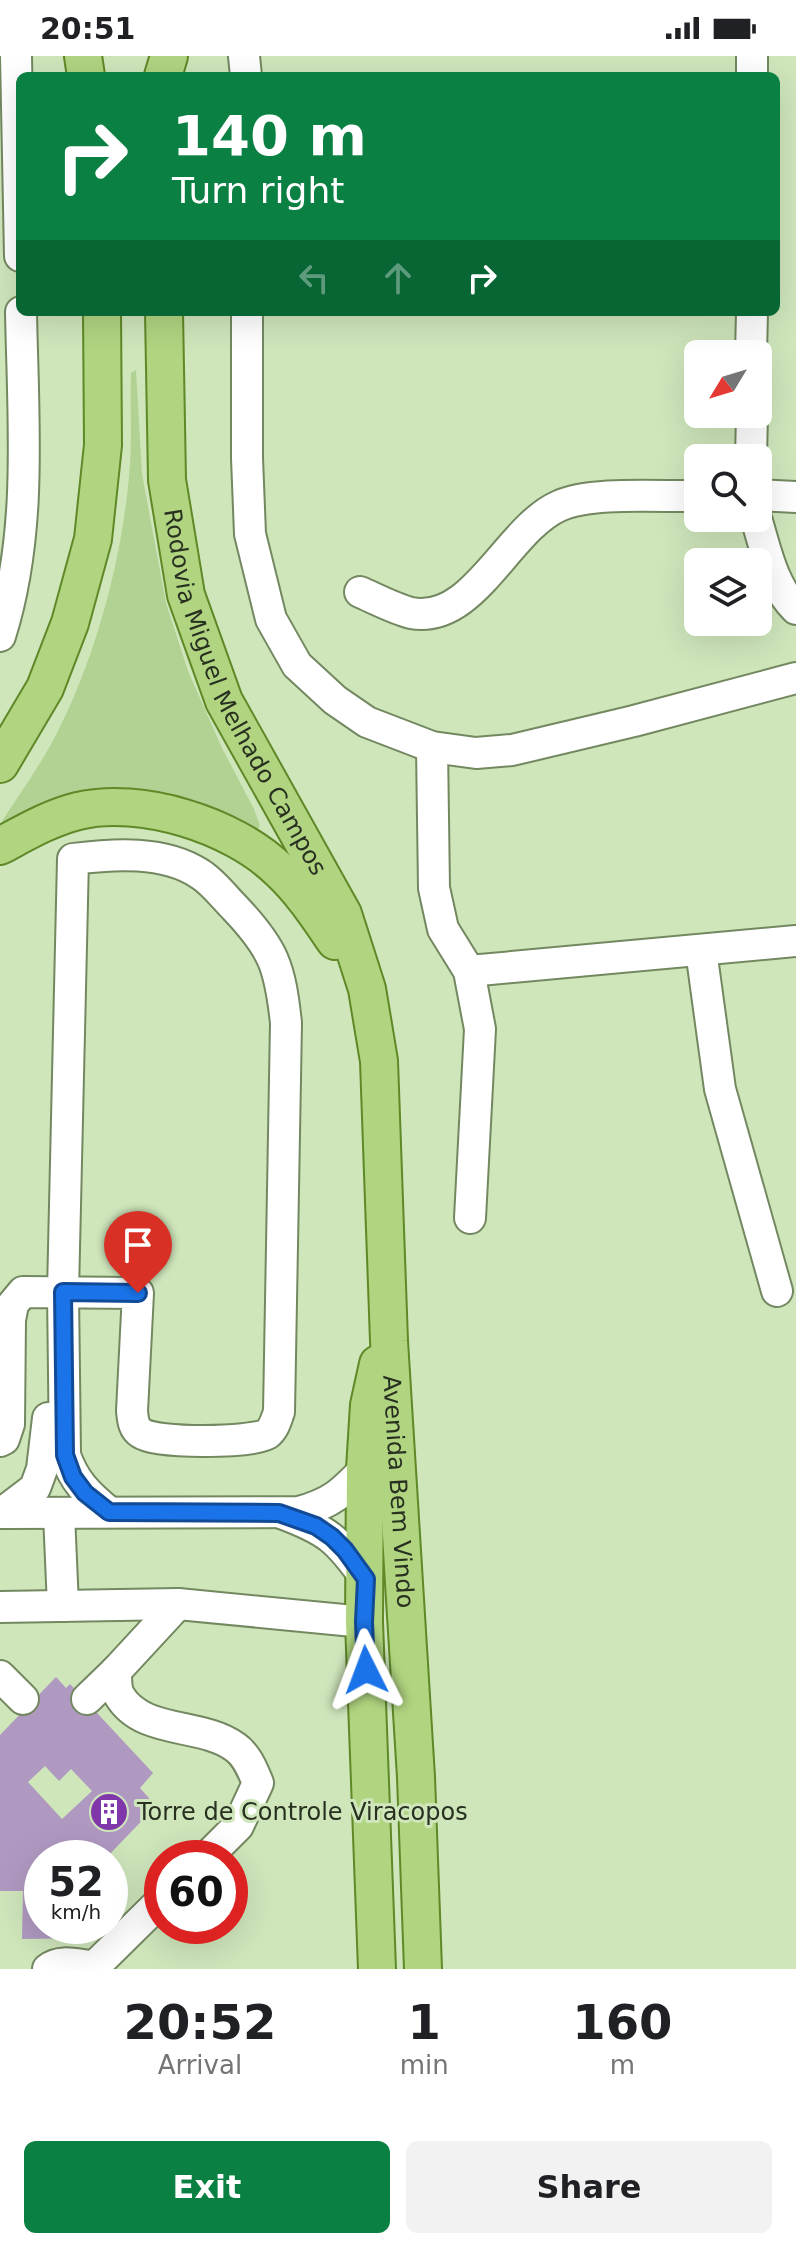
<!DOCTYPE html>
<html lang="en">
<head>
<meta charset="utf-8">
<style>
	:root { --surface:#fff; --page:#f2f2f2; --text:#202124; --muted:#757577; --accent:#0b8043 }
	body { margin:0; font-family:"DejaVu Sans",sans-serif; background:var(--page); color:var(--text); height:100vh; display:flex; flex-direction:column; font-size:30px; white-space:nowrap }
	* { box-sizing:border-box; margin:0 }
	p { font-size:26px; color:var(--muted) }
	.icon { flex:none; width:44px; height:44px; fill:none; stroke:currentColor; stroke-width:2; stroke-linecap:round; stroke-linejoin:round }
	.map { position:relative; height:1913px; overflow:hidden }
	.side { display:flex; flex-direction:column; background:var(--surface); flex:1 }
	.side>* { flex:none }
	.banner { position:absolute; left:16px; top:16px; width:764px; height:244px; border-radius:12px; box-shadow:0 8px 32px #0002; background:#0b8043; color:#fff; overflow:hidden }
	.needle { width:52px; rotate:232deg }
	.fabs { position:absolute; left:684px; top:284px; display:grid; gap:16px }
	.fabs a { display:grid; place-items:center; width:88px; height:88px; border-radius:12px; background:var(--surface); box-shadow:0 8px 32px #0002; font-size:40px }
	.speed { position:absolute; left:24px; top:1784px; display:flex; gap:16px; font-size:40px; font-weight:700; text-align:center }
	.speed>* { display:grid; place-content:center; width:104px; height:104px; border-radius:50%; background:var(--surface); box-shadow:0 8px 32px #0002; line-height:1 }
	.speed small { font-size:20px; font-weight:400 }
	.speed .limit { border:12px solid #d22; background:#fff; color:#111 }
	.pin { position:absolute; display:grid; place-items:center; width:68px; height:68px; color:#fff; margin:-82px -34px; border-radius:50% 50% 50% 0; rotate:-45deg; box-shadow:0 0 8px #0007 }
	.pin .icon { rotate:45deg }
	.me { position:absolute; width:88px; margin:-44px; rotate:357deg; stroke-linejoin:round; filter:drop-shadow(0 0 6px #0008) }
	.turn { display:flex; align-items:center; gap:28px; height:168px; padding:0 24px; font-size:36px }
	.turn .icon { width:104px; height:104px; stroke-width:2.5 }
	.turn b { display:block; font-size:56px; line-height:68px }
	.lanes { display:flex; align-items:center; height:76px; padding:0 24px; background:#0003; justify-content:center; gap:40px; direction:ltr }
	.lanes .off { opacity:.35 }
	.eta { display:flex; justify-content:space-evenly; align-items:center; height:136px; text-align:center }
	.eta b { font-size:48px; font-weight:700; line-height:56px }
	.action { display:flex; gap:16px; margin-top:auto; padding:16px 24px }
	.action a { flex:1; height:92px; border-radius:12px; background:var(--accent); color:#fff; font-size:32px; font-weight:700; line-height:92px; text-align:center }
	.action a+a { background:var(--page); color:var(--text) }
	.status { display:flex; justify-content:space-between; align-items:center; height:56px; padding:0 40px; background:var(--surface); direction:ltr }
	.status svg { height:22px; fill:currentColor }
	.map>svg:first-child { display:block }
	.green { fill:#b2d294 }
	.building { fill:#b099c1; fill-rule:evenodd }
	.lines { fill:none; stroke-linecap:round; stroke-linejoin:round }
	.minor-casing { stroke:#738860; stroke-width:34 }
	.major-casing { stroke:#5f8827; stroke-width:40 }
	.minor { stroke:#fff; stroke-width:30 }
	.major { stroke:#b0d480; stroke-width:36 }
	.route-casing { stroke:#114b97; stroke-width:20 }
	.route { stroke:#1a73e8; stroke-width:14 }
	.labels { text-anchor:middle; stroke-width:6; stroke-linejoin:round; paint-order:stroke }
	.street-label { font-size:24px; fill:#283020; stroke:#cfe6bb }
	.poi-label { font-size:24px; fill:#283020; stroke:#cfe6bb; text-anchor:start }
</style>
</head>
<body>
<div class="status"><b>20:51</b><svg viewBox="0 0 49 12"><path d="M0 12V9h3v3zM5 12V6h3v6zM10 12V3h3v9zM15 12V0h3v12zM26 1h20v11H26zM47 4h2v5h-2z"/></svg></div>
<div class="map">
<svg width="796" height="1913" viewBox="0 0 796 1913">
	<rect width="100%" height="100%" fill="#cfe6bb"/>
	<!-- green -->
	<path class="green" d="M 136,314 L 142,418 L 166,547 L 188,615 L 222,692 L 254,753 L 260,770 L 257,774 L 253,775 C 232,762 211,748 187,742 C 127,726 65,753 7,768 L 2,765 C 21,736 41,708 57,677 C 97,599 124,496 130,408 C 132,378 130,347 131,317 Z"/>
	<!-- building -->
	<path class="building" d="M 56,1621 L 66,1632 L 70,1628 L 153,1717 L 140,1732 L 156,1750 L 106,1802 L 42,1802 L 42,1870 L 100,1870 L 99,1882 L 22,1883 L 23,1835 L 0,1835 L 0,1679 ZM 45,1710 L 59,1725 L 71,1713 L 92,1735 L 62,1763 L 28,1726 Z"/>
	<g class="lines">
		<!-- minor casing -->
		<g class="minor-casing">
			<g id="minor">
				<path d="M 16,0 L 20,200"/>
				<path d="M 244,0 L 246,20"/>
				<path d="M 752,20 L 752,0"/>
				<path d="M 247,256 L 247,402 L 250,478 L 271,563 L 297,609 L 335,644 L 367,666 L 432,691 L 476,697 L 512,694 L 634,665 L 796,622"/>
				<path d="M 751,298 L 752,256"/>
				<path d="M 751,402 L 752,358"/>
				<path d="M 758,439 L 796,441"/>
				<path d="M 756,462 C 766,494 772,529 796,553"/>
				<path d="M 360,536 C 376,543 395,553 411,557 C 474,569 507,473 559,450 C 591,435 661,441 698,440"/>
				<path d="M 0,580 C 33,476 23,364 21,256"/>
				<path d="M 432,691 L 434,832 L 443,873 L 469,915 L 480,973 L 470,1162"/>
				<path d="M 701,894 L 720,1033 L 777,1235"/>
				<path d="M 469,915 L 796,885"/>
				<path d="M 0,1385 L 4,1383 L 9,1368 L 10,1264 L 13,1248 L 23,1236 L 138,1237 L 132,1355 C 133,1363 133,1372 141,1377 C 156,1388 251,1387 267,1378 C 274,1373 276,1364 279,1356 L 286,967 C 280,911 274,893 235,852 C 224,841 213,826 200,818 C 164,794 113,798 73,803 L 63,1236 L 65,1399 C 74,1425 87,1438 109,1456"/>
				<path d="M 0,1457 L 299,1456 C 332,1447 342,1437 365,1413"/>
				<path d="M 2,1457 L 35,1432 L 42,1413 L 48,1362"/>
				<path d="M 281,1457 C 327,1474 338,1483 366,1523"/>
				<path d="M 59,1458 L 63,1550"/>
				<path d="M 178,1548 L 116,1615 C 116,1623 116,1633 119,1639 C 142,1679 201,1666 235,1691 C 247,1699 253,1715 258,1727 L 238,1770 L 206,1802"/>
				<path d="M 0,1551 L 178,1548 L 364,1566"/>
				<path d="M 0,1620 L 23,1643"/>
				<path d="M 87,1643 L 116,1615"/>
				<path d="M 48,1913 C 60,1903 78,1909 92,1910"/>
				<path d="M 92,1913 L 162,1844"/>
			</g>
		</g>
		<!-- major casing -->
		<g class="major-casing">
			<g id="major">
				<path d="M 83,0 L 86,20"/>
				<path d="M 163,20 L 169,0"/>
				<path id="s1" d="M 164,256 L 167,424 L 186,539 L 224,645 L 343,858 L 367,933 L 379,1005 L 389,1285 L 416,1721 L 423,1913"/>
				<path d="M 0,708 L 45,632 L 70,567 L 93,483 L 103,389 L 102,256"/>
				<path d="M 0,790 C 26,776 50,762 78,755 C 141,740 232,769 278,813 C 301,834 318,860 335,885"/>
				<path d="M 377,1913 L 364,1566 L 365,1413 L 369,1349 L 378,1308"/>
			</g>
		</g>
		<!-- minor -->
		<use href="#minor" class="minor"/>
		<!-- major -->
		<use href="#major" class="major"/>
	</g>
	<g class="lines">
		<!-- route casing -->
		<g class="route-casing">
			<path id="route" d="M 138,1237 L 63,1236 L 65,1399 L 73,1421 L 85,1437 L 109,1456 L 279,1457 L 316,1470 L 332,1481 L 345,1494 L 366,1523 L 364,1566 L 366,1614"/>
		</g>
		<!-- route -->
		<use href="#route" class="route"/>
	</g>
	<!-- icons -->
	<defs>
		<g id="building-disc" transform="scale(2)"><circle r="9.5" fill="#7f37a9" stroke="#cfe6bb"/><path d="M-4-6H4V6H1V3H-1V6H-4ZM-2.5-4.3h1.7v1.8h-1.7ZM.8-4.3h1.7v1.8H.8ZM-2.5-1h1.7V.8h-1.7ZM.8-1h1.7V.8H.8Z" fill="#fff"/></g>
	</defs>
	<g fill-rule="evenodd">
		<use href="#building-disc" x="109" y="1756"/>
	</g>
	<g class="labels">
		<!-- street labels -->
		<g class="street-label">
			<text dy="8" stroke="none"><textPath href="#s1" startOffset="396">Rodovia Miguel Melhado Campos</textPath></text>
			<text dy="8" stroke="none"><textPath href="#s1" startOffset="1224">Avenida Bem Vindo</textPath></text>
		</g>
		<!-- poi labels -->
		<g class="poi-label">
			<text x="137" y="1764">Torre de Controle Viracopos</text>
		</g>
	</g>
</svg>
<div class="fabs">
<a><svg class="needle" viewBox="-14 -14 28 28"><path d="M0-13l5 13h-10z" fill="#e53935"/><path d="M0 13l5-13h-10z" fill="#757577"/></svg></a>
<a><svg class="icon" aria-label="search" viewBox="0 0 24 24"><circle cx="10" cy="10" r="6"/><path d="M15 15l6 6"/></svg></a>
<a><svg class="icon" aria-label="layers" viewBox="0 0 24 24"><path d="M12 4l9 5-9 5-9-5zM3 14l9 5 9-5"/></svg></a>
</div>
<div class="speed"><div>52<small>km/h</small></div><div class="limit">60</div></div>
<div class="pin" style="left:138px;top:1237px;background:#d93025"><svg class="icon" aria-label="arrive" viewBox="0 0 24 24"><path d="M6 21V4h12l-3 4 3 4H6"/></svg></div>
<svg class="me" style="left:366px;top:1614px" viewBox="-20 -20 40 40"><path d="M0-17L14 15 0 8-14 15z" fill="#1a73e8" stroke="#fff" stroke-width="4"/></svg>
<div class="banner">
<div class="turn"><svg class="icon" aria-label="right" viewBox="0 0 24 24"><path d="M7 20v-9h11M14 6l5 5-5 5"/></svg><div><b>140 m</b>Turn right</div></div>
<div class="lanes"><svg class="icon off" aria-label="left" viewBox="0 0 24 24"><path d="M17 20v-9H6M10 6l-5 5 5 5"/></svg><svg class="icon off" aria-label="ahead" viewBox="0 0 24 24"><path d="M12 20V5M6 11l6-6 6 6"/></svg><svg class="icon" aria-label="right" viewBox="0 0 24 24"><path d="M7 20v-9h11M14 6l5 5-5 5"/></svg></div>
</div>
</div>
<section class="side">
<div class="eta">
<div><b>20:52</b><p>Arrival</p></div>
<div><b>1</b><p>min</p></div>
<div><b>160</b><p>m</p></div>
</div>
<div class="action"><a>Exit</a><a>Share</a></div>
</section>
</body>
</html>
